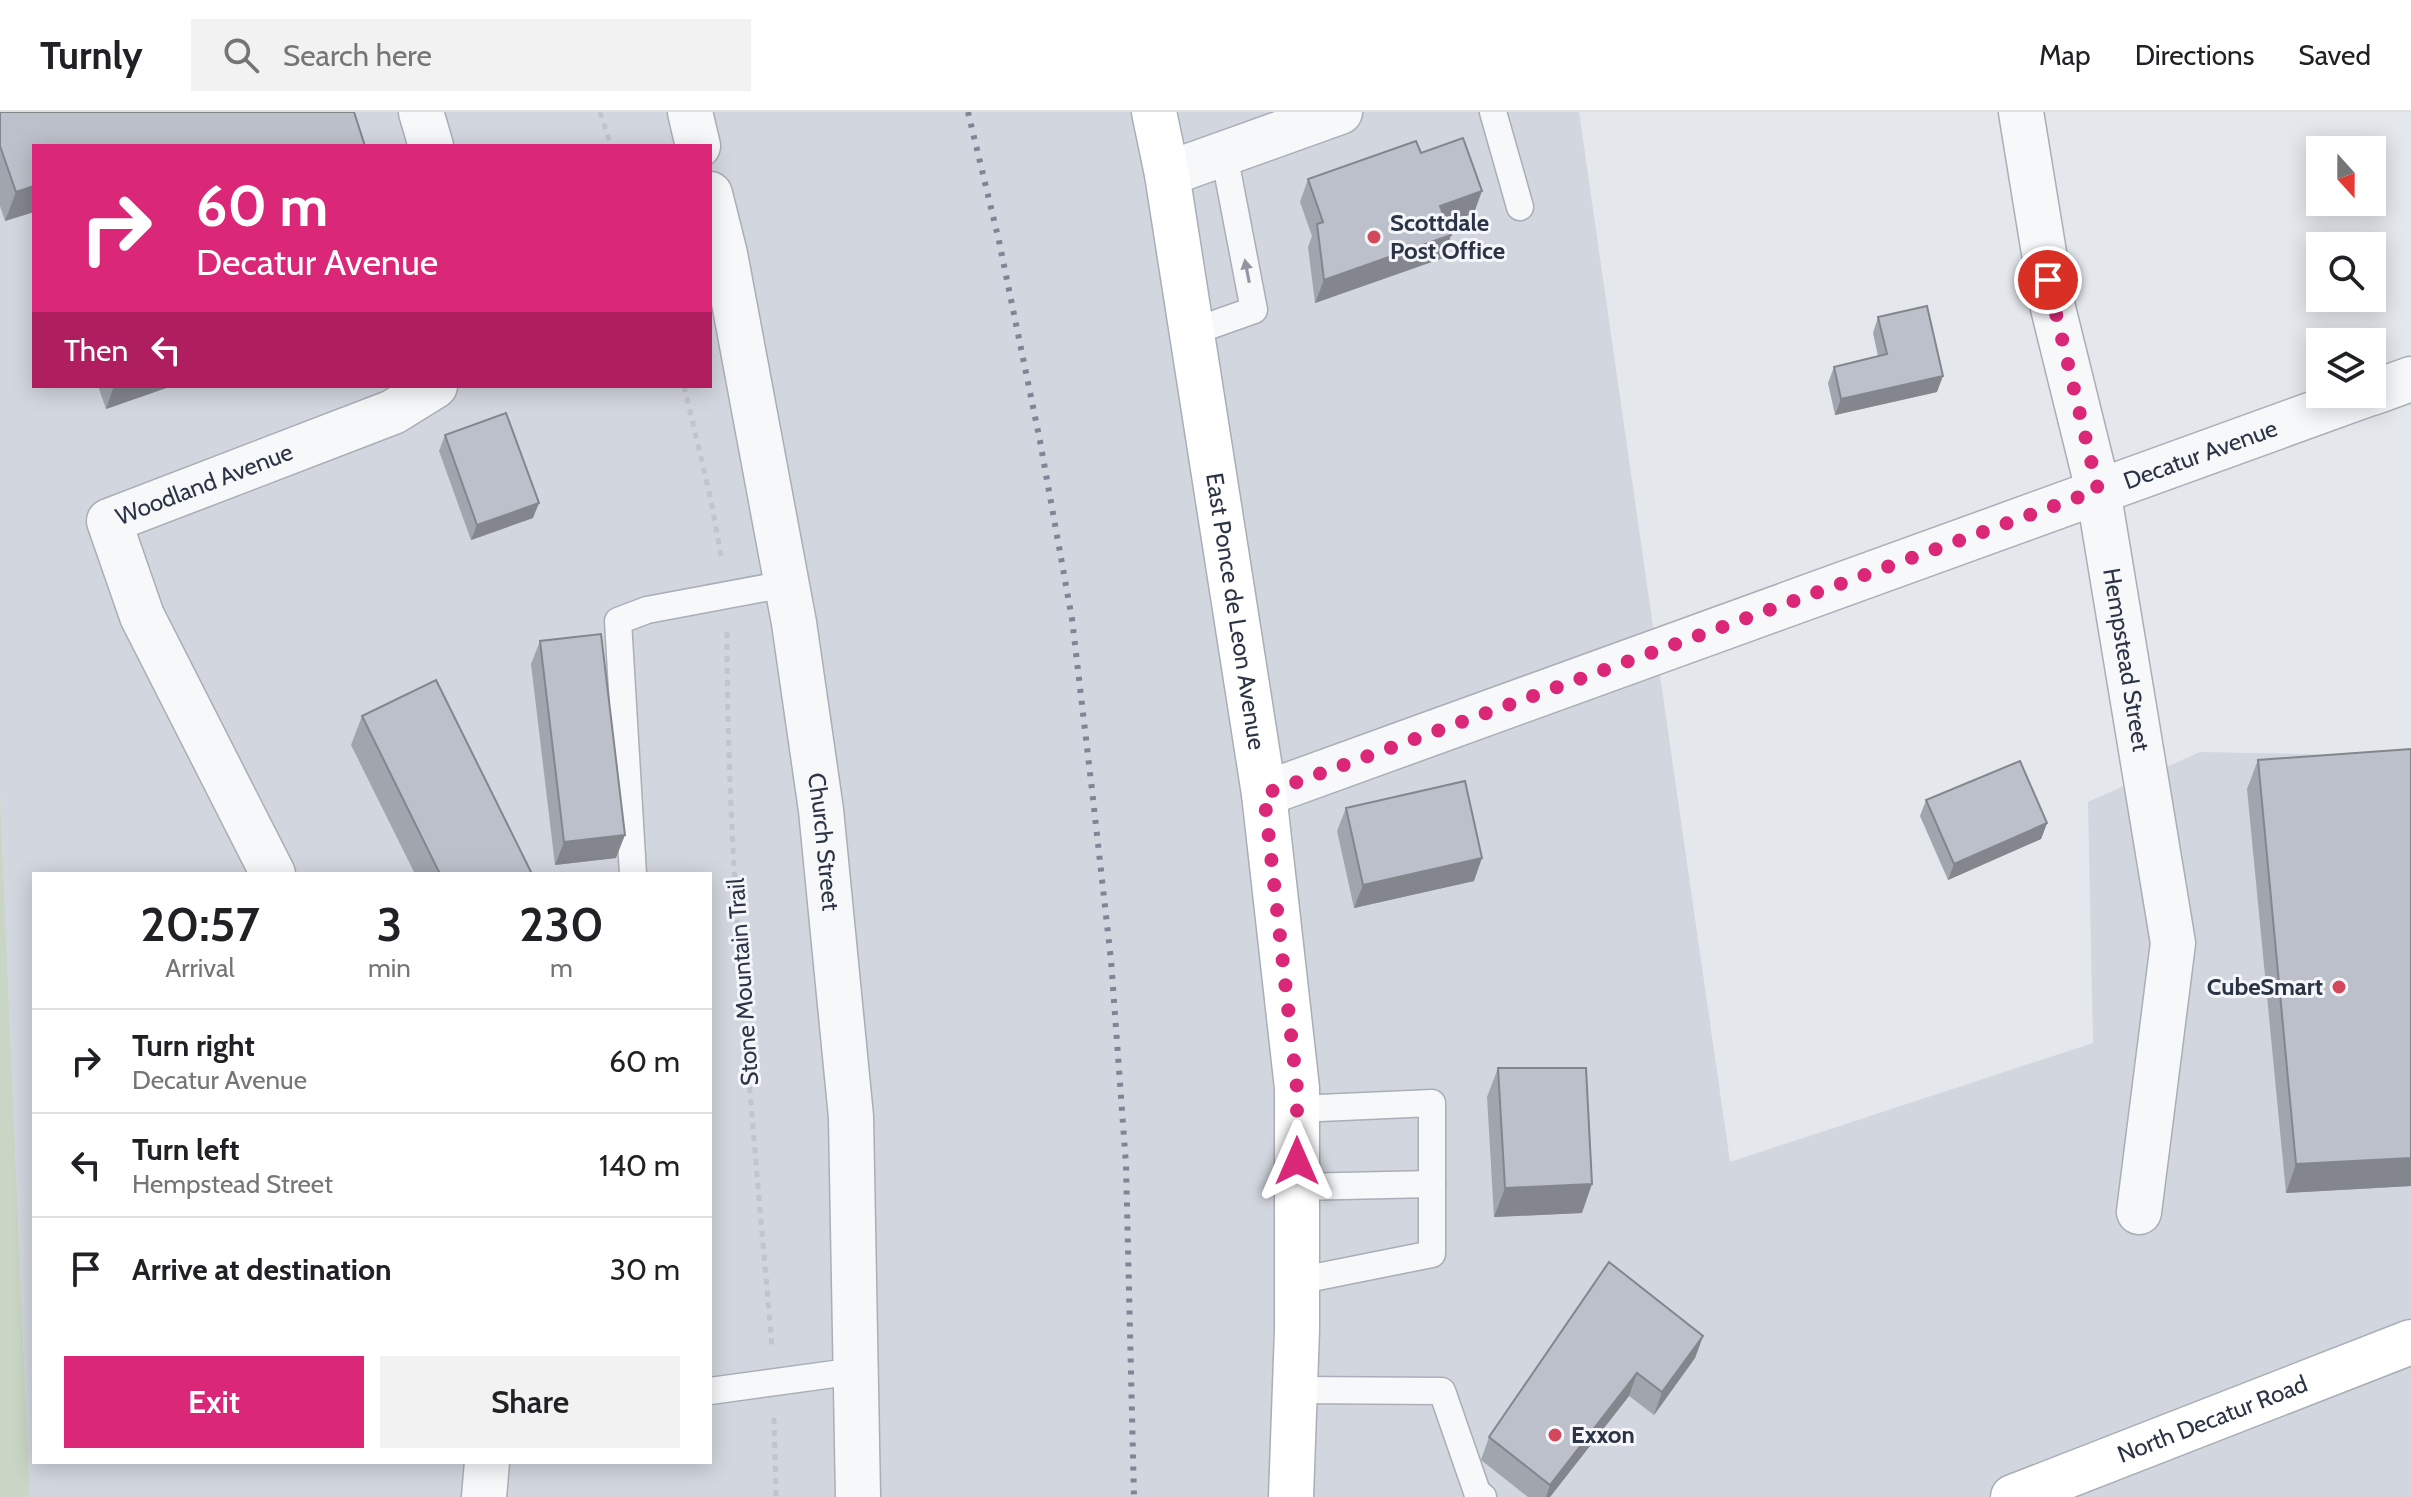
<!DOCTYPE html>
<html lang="en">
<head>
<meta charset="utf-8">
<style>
	:root { --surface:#fff; --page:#f2f2f2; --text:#202124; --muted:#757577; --line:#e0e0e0; --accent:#db2777 }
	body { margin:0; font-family:Cabin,sans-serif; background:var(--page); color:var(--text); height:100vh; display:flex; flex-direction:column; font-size:30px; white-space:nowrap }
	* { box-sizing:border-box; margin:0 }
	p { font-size:26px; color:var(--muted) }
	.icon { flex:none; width:44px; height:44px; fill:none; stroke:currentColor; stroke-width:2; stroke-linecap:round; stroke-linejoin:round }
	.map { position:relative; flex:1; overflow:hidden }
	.sheet { position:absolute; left:32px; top:760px; width:680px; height:592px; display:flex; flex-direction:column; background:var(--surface); border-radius:0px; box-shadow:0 4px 20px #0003 }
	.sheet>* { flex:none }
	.hud { position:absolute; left:32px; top:32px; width:680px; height:244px; border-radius:0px; box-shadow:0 4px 20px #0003; background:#db2777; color:#fff; overflow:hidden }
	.needle { width:52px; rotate:159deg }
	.controls { position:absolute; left:2306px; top:24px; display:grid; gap:16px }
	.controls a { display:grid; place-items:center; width:80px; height:80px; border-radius:0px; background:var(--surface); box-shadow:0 4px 20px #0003; font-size:40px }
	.pin { position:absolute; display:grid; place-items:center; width:68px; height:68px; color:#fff; margin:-34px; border:4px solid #fff; border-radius:50%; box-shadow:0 2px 8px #0007 }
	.me { position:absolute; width:88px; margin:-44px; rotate:0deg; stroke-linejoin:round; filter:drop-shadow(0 0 6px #0008) }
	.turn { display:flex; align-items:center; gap:28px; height:168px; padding:0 32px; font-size:36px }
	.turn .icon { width:104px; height:104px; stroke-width:2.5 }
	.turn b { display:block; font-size:56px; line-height:68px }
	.then { display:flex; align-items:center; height:76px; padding:0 32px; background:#0003; gap:16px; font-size:30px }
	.eta { display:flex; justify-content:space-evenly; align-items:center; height:136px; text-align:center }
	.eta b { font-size:48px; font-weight:600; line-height:56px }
	.button { display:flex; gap:16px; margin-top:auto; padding:16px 32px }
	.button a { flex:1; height:92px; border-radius:0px; background:var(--accent); color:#fff; font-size:32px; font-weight:600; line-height:92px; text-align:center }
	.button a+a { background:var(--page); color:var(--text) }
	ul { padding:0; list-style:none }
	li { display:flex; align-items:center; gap:24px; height:104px; padding:0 32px; border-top:2px solid var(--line) }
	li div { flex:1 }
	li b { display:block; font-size:30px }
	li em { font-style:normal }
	header { display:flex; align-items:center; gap:48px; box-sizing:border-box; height:112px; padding:0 40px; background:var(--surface); border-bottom:2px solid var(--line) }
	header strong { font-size:38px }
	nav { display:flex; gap:44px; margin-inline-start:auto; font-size:28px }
	.search { width:560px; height:72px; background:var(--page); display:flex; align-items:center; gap:20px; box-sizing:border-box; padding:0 28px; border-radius:0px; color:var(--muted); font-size:30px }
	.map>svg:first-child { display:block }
	.built { fill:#d2d6de; fill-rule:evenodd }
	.green { fill:#c9d6c5 }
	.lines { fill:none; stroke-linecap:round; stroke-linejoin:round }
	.service-casing { stroke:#a9aeb7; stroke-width:29 }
	.minor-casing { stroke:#a9aeb7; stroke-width:47 }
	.tertiary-casing { stroke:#a9aeb7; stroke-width:47 }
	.secondary-casing { stroke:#a9aeb7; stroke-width:47 }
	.path { stroke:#c2c5cb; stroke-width:5; stroke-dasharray:6 6; stroke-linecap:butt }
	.service { stroke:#f7f8fa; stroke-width:26 }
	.minor { stroke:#f7f8fa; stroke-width:44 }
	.tertiary { stroke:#f7f8fa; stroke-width:44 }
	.secondary { stroke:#fff; stroke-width:44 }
	.rail { stroke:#7d8696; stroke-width:6; stroke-dasharray:4 8; stroke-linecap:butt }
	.wall { fill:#a1a5ae }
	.shaded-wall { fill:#83868d }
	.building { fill:#bbc0ca; stroke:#83868d; stroke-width:2 }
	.oneway { fill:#9196a0 }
	.route { stroke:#db2777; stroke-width:14; stroke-dasharray:0 25.2 }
	.poi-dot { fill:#d1495b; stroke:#f4f6f9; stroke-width:3 }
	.labels { text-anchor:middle; stroke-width:6; stroke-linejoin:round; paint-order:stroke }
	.poi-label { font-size:24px; font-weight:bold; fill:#2b3445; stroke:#f4f6f9; text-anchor:start }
	.street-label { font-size:24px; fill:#2b3445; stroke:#f4f6f9 }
</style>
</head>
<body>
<header>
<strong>Turnly</strong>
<div class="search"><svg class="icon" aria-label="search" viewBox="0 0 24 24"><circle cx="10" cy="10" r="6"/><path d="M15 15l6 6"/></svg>Search here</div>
<nav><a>Map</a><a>Directions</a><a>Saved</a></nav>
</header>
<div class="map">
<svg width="2411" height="1385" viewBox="0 0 2411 1385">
	<rect width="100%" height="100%" fill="#e4e7ec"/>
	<!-- built -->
	<path class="built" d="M 0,0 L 1579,0 L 1730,1050 L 2093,931 L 2088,690 L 2200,640 L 2411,644 L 2411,1385 L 30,1385 L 0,681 ZM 34,34 L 710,34 L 710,274 L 34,274 ZM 34,762 L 710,762 L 710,1350 L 34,1350 Z"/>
	<!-- green -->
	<path class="green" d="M 0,681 L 30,1385 L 0,1385 Z"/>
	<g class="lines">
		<!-- service casing -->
		<g class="service-casing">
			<g id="service">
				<path d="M 1493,0 L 1520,95"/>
				<path d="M 1192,220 L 1254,198 L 1224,42"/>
				<path d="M 633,762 L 618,509 L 647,498 L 786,472"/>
				<path d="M 1297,997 L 1432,991 L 1432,1142 L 1297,1169"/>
				<path d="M 1297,1075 L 1432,1072"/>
				<path d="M 1295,1278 L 1442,1279 L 1477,1380 L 1483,1385"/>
				<path d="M 710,1279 L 856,1259"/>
			</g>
		</g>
		<!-- minor casing -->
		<g class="minor-casing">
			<g id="minor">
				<path d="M 421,0 L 431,34"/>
				<path id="s1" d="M 2021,0 L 2053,196 L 2098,378 L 2173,831 L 2139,1100"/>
				<path d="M 1167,62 L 1340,0"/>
				<path d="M 2372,281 L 2411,267"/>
				<path id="s2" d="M 1264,682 L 2368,282"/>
				<path id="s3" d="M 273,762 L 142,504 L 109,409 L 393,300 L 435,274"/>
				<path d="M 484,1385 L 487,1350"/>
			</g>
		</g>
		<!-- tertiary casing -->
		<g class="tertiary-casing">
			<g id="tertiary">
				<path d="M 690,0 L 698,34"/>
				<path id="s4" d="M 710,82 L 725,142 L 794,511 L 821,698 L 851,1005 L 858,1385"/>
			</g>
		</g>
		<!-- secondary casing -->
		<g class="secondary-casing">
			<g id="secondary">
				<path id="s5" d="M 1154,0 L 1167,62 L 1264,682 L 1297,976 L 1297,1218 L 1291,1385"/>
				<path id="s6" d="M 2013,1385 L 2411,1230"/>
			</g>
		</g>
		<!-- path -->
		<g class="path">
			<path d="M 600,0 L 611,34"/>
			<path d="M 684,274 L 711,388 L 722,450"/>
			<path d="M 727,520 C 727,759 752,998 772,1236"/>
			<path d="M 774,1306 L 776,1385"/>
		</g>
		<!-- service -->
		<use href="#service" class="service"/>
		<!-- minor -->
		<use href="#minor" class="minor"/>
		<!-- tertiary -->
		<use href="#tertiary" class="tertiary"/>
		<!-- secondary -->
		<use href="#secondary" class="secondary"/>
		<!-- rail -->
		<path class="rail" d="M 968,0 L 999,129 L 1040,329 L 1072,507 L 1092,678 L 1111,848 L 1126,1053 L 1134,1385"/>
	</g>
	<!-- wall -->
	<g class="wall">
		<path d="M 0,0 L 34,34 L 34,100 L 5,109 L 0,94 Z"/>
		<path d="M 1421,41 L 1474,101 L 1446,111 L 1451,123 L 1443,146 L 1315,191 L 1308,135 L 1312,124 L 1300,90 L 1308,67 Z"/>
		<path d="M 1878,205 L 1937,280 L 1835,303 L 1828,271 L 1834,255 L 1878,244 L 1873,221 Z"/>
		<path d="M 98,274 L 172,274 L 106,297 Z"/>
		<path d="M 445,323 L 533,406 L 471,428 L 439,339 Z"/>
		<path d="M 540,529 L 616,746 L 555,753 L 531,552 Z"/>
		<path d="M 362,604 L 532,762 L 415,762 L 351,633 Z"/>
		<path d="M 2411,637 L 2411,1074 L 2286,1081 L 2247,677 L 2258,648 Z"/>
		<path d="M 1926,688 L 2047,711 L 2041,727 L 1948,768 L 1920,704 Z"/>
		<path d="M 1346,696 L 1474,769 L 1354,796 L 1337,719 Z"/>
		<path d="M 1498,956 L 1582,1101 L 1494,1105 L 1487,985 Z"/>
		<path d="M 1703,1224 L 1695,1246 L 1654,1303 L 1629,1284 L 1550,1385 L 1528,1385 L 1481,1348 L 1489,1325 Z"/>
	</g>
	<!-- shaded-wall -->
	<g class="shaded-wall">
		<path d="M 34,74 L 34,100 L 5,109 L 16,80 Z"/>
		<path d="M 1482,79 L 1474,101 L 1432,117 L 1440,94 Z"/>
		<path d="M 1451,123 L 1443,146 L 1315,191 L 1324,168 Z"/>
		<path d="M 1943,264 L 1937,280 L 1835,303 L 1841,287 Z"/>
		<path d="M 114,274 L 172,274 L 106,297 Z"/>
		<path d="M 539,391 L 533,406 L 471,428 L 477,413 Z"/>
		<path d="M 2047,711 L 2041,727 L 1948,768 L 1954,752 Z"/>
		<path d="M 625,723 L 616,746 L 555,753 L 564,730 Z"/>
		<path d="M 1482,746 L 1474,769 L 1354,796 L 1363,773 Z"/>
		<path d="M 2411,1046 L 2411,1074 L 2286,1081 L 2296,1052 Z"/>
		<path d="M 1592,1072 L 1582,1101 L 1494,1105 L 1505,1076 Z"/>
		<path d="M 1703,1224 L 1695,1246 L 1654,1303 L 1662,1280 Z"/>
		<path d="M 1637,1261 L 1629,1284 L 1550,1385 L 1546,1385 L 1550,1373 Z"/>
	</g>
	<!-- building -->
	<g class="building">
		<path d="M 0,0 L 354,0 L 365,34 L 34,34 L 34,74 L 16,80 L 0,34 Z"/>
		<path d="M 1463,26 L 1482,79 L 1440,94 L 1451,123 L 1324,168 L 1317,112 L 1323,110 L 1308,67 L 1416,29 L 1421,41 Z"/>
		<path d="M 1927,194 L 1943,264 L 1841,287 L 1834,255 L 1887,242 L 1878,205 Z"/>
		<path d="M 506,301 L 539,391 L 477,413 L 445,323 Z"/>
		<path d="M 601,522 L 625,723 L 564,730 L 540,529 Z"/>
		<path d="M 436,568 L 532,762 L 440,762 L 362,604 Z"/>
		<path d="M 2411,637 L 2411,1046 L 2296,1052 L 2258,648 Z"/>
		<path d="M 2020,649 L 2047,711 L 1954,752 L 1926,688 Z"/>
		<path d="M 1465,669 L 1482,746 L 1363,773 L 1346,696 Z"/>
		<path d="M 1498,956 L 1586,956 L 1592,1072 L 1505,1076 Z"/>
		<path d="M 1609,1150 L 1703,1224 L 1662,1280 L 1637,1261 L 1550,1373 L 1489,1325 Z"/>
	</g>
	<!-- one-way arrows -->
	<defs><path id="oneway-solid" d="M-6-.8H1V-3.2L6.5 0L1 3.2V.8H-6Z" transform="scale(2)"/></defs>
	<use class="oneway" href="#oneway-solid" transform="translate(1247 159) rotate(-101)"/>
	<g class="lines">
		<!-- route -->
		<path class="route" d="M 1297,1049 L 1297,976 L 1264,682 L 2098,378 L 2048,168"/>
	</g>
	<!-- markers -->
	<g class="poi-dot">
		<circle cx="1374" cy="125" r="8"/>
		<circle cx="2339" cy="875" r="8"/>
		<circle cx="1555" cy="1323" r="8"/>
	</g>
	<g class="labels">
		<!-- poi labels -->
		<g class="poi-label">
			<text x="1390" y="119">Scottdale<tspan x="1390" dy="28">Post Office</tspan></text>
			<text x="2323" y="883" text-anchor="end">CubeSmart</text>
			<text x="1571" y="1331">Exxon</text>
		</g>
		<!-- street labels -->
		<g class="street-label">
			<text dy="8" stroke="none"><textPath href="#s2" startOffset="996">Decatur Avenue</textPath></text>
			<text dy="8" stroke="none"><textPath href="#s3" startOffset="492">Woodland Avenue</textPath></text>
			<text dy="8" stroke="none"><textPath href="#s5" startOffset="506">East Ponce de Leon Avenue</textPath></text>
			<text dy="8" stroke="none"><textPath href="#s1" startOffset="558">Hempstead Street</textPath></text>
			<text dy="8" stroke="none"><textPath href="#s4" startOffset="658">Church Street</textPath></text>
			<text transform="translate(743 870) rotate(-94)" y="8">Stone Mountain Trail</text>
			<text dy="8" stroke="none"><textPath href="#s6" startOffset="214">North Decatur Road</textPath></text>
		</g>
	</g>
</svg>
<div class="controls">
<a><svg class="needle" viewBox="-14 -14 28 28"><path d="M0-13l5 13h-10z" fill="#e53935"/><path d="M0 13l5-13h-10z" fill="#757577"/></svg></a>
<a><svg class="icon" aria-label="search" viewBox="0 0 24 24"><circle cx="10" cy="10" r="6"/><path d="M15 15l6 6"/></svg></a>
<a><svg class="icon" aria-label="layers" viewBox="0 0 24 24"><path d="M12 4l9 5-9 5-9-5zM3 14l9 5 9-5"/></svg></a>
</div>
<div class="pin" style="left:2048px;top:168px;background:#d93025"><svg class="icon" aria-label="arrive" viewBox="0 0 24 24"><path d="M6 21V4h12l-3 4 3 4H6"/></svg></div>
<svg class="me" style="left:1297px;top:1049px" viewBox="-20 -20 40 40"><path d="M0-17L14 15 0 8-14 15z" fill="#db2777" stroke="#fff" stroke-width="4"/></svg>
<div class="hud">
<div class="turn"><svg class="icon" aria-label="right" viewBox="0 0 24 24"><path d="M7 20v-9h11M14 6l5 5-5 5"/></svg><div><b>60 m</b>Decatur Avenue</div></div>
<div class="then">Then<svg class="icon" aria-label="left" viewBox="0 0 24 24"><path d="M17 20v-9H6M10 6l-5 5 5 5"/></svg></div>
</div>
<section class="sheet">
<div class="eta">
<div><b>20:57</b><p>Arrival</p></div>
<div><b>3</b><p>min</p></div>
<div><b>230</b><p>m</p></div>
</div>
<ul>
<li><svg class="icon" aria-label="right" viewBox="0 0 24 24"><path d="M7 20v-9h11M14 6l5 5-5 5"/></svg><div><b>Turn right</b><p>Decatur Avenue</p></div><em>60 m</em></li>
<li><svg class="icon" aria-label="left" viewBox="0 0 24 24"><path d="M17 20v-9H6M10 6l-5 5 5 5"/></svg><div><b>Turn left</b><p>Hempstead Street</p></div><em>140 m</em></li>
<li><svg class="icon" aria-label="arrive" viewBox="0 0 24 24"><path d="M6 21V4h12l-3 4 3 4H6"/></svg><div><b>Arrive at destination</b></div><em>30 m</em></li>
</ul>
<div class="button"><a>Exit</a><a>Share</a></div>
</section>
</div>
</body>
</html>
